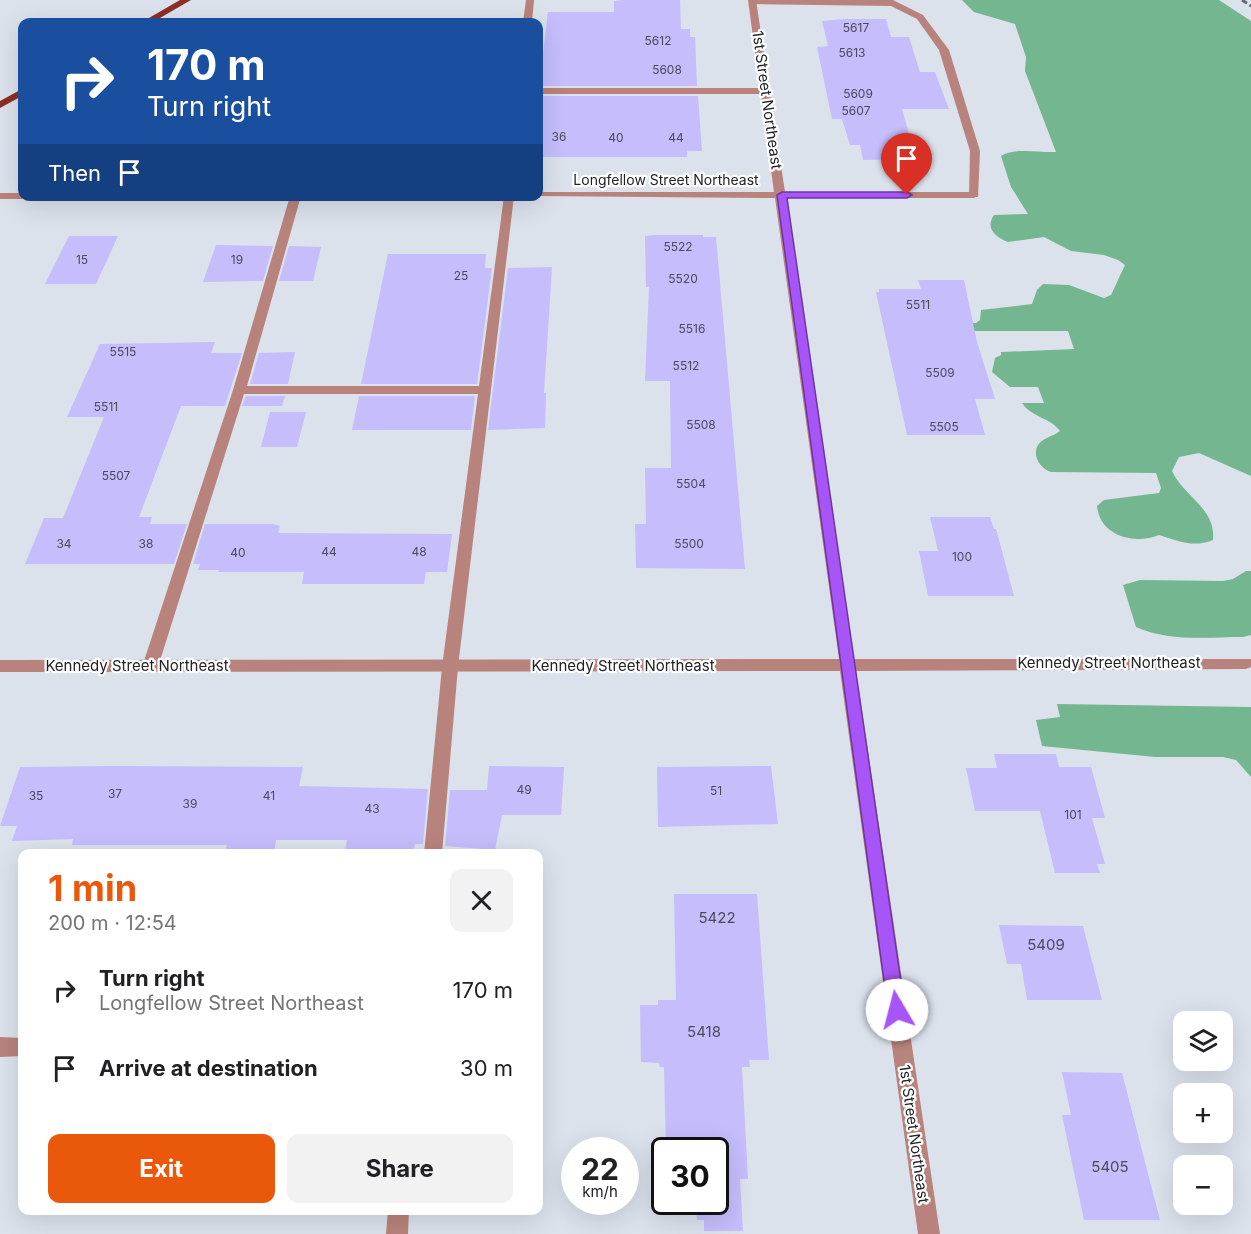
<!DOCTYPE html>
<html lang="en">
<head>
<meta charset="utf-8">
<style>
	:root { --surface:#fff; --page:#f2f2f2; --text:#202124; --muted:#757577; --accent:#ea580c }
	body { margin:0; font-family:Inter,sans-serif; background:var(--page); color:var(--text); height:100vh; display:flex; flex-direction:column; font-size:22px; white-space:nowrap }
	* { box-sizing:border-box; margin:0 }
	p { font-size:20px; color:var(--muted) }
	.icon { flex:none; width:33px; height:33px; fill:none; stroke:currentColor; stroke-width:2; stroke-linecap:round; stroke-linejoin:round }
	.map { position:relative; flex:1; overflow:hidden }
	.panel { position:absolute; left:18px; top:849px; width:525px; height:366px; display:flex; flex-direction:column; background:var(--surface); border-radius:12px; box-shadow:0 6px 24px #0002 }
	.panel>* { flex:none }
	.hud { position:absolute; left:18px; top:18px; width:525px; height:183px; border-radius:12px; box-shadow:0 6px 24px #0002; background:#1a4fa0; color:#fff; overflow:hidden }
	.tools { position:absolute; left:1173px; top:1011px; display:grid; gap:12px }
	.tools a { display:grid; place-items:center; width:60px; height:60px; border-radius:12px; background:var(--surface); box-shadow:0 6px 24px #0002; font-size:30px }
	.speed { position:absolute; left:561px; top:1137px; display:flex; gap:12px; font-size:30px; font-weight:700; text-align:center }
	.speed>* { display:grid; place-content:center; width:78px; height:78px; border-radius:50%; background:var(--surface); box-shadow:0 6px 24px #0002; line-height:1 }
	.speed small { font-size:15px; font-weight:400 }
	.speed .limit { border:3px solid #111; border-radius:9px; background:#fff; color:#111 }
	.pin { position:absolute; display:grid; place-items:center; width:51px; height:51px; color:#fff; margin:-62px -26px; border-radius:50% 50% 50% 0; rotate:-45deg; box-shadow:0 0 6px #0007 }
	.pin .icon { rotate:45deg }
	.me { position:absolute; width:66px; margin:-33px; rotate:352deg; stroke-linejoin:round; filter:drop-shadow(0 0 4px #0008) }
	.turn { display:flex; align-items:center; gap:21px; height:126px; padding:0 30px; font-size:27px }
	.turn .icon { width:78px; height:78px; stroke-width:2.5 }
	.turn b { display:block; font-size:42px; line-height:51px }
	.then { display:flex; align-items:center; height:57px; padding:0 30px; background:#0003; gap:12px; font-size:22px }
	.round { display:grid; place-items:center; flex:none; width:63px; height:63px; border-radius:12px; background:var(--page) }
	.overview { display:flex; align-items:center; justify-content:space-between; height:102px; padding:0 30px }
	h1 { font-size:36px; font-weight:700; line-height:45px; color:var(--accent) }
	.primary-button { display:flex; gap:12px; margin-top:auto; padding:12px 30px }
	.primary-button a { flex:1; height:69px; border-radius:12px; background:var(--accent); color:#fff; font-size:24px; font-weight:700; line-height:69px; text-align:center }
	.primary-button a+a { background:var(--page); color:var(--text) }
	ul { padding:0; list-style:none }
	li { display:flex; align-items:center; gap:18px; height:78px; padding:0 30px }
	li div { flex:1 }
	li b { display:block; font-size:22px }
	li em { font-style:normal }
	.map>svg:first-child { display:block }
	.forest { fill:#73b68f }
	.building { fill:#c5bdfc }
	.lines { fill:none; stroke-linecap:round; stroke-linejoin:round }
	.service { fill:#b8837c; fill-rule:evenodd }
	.minor { fill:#b8837c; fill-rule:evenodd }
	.primary { fill:#8b2f27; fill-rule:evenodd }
	.rail { stroke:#676a71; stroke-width:3; stroke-dasharray:6 3; stroke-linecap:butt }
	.route { fill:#a855f7; stroke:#6d37a1; stroke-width:1.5 }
	.labels { text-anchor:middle; stroke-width:4.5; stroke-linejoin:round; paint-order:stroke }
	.number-label { font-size:12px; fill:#4a4a5c }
	.far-street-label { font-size:14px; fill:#212327; stroke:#fff }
	.street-label { font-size:15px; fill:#212327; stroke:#fff }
	.near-number-label { font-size:15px; fill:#4a4a5c }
</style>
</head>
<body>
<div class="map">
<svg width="1251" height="1234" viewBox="0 0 1251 1234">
	<rect width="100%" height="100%" fill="#dbe2ec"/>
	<!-- forest -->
	<g class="forest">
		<path d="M 962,0 L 1219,0 L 1251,21 L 1251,476 L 1199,453 L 1179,457 L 1172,471 C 1184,497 1216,508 1213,540 C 1193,548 1178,541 1159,535 C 1134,545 1100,536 1097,506 L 1104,500 L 1159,493 L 1161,488 L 1156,473 L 1051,472 C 1036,467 1028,446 1047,438 C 1052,435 1055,435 1060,431 C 1051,418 1031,417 1022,403 L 1044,403 L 1038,387 L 1010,387 L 992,372 L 995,358 L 1001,355 L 1001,352 L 1074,349 L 1068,331 L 938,331 L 951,324 L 976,323 L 980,320 L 981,310 L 1032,304 L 1037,290 L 1043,284 L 1069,285 L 1104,298 L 1111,295 L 1125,265 L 1118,260 L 1104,255 L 1071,251 L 1044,237 L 1008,242 C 995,237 985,228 994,215 L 1028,214 L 1011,187 L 1001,156 C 1015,147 1040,153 1056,152 L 1025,71 L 1026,57 L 1015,24 L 974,12 Z"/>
		<path d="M 1246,571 L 1251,571 L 1251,635 L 1243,637 C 1207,637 1169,642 1136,627 L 1123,585 L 1140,580 L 1223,581 L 1233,579 Z"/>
		<path d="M 1057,704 L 1251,707 L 1251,777 L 1236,760 L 1223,757 L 1155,757 L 1042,746 L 1036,720 L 1060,717 Z"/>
	</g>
	<!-- building -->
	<g class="building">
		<path d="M 624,0 L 680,0 L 681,29 L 690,29 L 690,37 L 695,37 L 697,86 L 539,86 L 548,12 L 614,12 L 614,1 Z"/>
		<path d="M 844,19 L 886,19 L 891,37 L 909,37 L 920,72 L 935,72 L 949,109 L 902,109 L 916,159 L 863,160 L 860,145 L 850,145 L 842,119 L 832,119 L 817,47 L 828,46 L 822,21 Z"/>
		<path d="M 538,96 L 698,96 L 702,151 L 687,151 L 687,157 L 538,157 Z"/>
		<path d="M 654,235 L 703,235 L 703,237 L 716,237 L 745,569 L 636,568 L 635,524 L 646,524 L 645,468 L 671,468 L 670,381 L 645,381 L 649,287 L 646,287 L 645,236 Z"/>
		<path d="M 69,236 L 118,236 L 96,284 L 45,284 Z"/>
		<path d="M 216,245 L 273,246 L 263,281 L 203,282 Z"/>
		<path d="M 289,246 L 321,247 L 313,281 L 279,281 Z"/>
		<path d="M 388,254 L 486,254 L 485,268 L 492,268 L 477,384 L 361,384 Z"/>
		<path d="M 552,267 L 544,393 L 546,393 L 545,428 L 488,430 L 508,268 Z"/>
		<path d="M 918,280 L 964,280 L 977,342 L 995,399 L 975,399 L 985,435 L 907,435 L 876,292 L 879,292 L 879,289 L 921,289 Z"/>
		<path d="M 215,342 L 211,353 L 242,353 L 225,406 L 181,406 L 139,517 L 152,517 L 150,524 L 187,524 L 174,564 L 25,564 L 44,518 L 63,518 L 104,417 L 67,417 L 100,344 Z"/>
		<path d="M 295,352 L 288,384 L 250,384 L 259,353 Z"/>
		<path d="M 246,396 L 285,396 L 282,406 L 242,406 Z"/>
		<path d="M 359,396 L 475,396 L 471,430 L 352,430 Z"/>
		<path d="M 270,412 L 306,412 L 297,447 L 261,447 Z"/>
		<path d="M 930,517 L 990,517 L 994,529 L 996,529 L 1014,596 L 928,596 L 919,551 L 938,551 Z"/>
		<path d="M 205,524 L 273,524 L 280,526 L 278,533 L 452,534 L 447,572 L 426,572 L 424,584 L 302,584 L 304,572 L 218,572 L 219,570 L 198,570 L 200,564 L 193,564 Z"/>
		<path d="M 994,754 L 1056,754 L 1059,767 L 1091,767 L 1105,818 L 1092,818 L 1105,864 L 1097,864 L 1100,873 L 1055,873 L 1040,811 L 975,811 L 966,768 L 997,768 Z"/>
		<path d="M 115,766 L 303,767 L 299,786 L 428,789 L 423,844 L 415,844 L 413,854 L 344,854 L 347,840 L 276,840 L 274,854 L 224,854 L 227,845 L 72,845 L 73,839 L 12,841 L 17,826 L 0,826 L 20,767 Z"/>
		<path d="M 489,766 L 564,767 L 561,815 L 502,815 L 495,850 L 445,846 L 450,790 L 487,790 Z"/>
		<path d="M 771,766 L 778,824 L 658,827 L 657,767 Z"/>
		<path d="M 674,894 L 757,894 L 769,1060 L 749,1060 L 750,1067 L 742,1067 L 748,1179 L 740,1179 L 743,1231 L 704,1231 L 704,1220 L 697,1220 L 696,1207 L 675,1206 L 675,1202 L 716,1202 L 716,1150 L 666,1150 L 664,1067 L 660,1067 L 659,1063 L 641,1062 L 640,1005 L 658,1005 L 658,1000 L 676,1000 Z"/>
		<path d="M 999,925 L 1083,926 L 1102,1000 L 1027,1000 L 1021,964 L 1007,964 Z"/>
		<path d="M 1062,1072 L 1122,1073 L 1160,1220 L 1084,1220 L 1062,1115 L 1071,1115 Z"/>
	</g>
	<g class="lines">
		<!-- service -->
		<g class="service">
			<path d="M 526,0 L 534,0 L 532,22 L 523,22 Z"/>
			<path d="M 749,0 L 893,0 L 923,15 L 949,50 L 980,151 L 978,197 L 970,197 L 969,195 L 970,151 L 939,50 L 917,19 L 891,6 L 753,4 Z"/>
			<path d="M 538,88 L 766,88 L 771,91 L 766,94 L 538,94 Z"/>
			<path d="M 290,196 L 301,196 L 247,386 L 479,386 L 504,196 L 514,196 L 458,667 L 442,854 L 424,854 L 442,667 L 478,394 L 244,394 L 158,667 L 155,671 L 145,671 L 142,667 L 233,390 Z"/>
			<path d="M 0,1037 L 22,1038 L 22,1056 L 0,1057 Z"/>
			<path d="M 388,1210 L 409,1210 L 408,1234 L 386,1234 Z"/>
		</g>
		<!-- minor -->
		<g class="minor">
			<path d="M 748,0 L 756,0 L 785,192 L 974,192 L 979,195 L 974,198 L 786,198 L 854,659 L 1251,659 L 1251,667 L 1246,669 L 856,671 L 940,1234 L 918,1234 L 840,671 L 0,672 L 0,660 L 839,659 L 775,198 L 534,196 L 538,196 L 538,192 L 774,192 Z"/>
			<path d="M 0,193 L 22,193 L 22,196 L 27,196 L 22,199 L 0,199 Z"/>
		</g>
		<!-- primary -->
		<g class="primary">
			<path d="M 180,0 L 191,0 L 153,22 L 142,22 Z"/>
			<path d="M 22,89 L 22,96 L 0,108 L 0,101 Z"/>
		</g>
		<!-- rail -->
		<path class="rail" d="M 1242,0 L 1251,6"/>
	</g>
	<!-- route -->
	<path class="route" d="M 782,192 L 907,192 L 912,195 L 907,198 L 787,198 L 905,1010 L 903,1016 L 897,1019 L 890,1016 L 888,1010 L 777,195 Z"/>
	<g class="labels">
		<!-- number labels -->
		<g class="number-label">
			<text x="856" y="32">5617</text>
			<text x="658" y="45">5612</text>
			<text x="852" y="57">5613</text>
			<text x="667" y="74">5608</text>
			<text x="858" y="98">5609</text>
			<text x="856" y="115">5607</text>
			<text x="559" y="141">36</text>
			<text x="616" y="142">40</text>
			<text x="676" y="142">44</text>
			<text x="678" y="251">5522</text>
			<text x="82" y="264">15</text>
			<text x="237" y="264">19</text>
			<text x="461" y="280">25</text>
			<text x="683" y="283">5520</text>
			<text x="918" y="309">5511</text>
			<text x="692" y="333">5516</text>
			<text x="123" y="356">5515</text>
			<text x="686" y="370">5512</text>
			<text x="940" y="377">5509</text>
			<text x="106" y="411">5511</text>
			<text x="701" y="429">5508</text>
			<text x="944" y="431">5505</text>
			<text x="116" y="480">5507</text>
			<text x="691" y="488">5504</text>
			<text x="64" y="548">34</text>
			<text x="146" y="548">38</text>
			<text x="689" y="548">5500</text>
			<text x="329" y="556">44</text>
			<text x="419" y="556">48</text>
			<text x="238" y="557">40</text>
			<text x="962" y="561">100</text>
			<text x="524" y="794">49</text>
			<text x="716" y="795">51</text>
			<text x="115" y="798">37</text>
			<text x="36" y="800">35</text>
			<text x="269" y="800">41</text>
			<text x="190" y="808">39</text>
			<text x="372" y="813">43</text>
			<text x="1073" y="819">101</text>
		</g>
		<!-- far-street labels -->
		<g class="far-street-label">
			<text x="666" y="185">Longfellow Street Northeast</text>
		</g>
		<!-- street labels -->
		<g class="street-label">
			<text transform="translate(767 100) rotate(82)" y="5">1st Street Northeast</text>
			<text x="1109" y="668">Kennedy Street Northeast</text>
			<text x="137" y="671">Kennedy Street Northeast</text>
			<text x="623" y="671">Kennedy Street Northeast</text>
			<text transform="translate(914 1134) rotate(82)" y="5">1st Street Northeast</text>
		</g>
		<!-- near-number labels -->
		<g class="near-number-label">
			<text x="717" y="923">5422</text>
			<text x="1046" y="950">5409</text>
			<text x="704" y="1037">5418</text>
			<text x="1110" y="1172">5405</text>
		</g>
	</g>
</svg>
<div class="tools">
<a><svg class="icon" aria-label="layers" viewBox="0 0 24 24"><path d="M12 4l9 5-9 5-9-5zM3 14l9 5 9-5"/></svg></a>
<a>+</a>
<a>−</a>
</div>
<div class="speed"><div>22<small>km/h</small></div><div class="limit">30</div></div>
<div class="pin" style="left:907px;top:195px;background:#d93025"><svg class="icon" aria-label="arrive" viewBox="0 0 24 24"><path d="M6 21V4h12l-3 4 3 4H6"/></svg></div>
<svg class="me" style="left:897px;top:1010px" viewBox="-20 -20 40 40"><circle r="19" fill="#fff"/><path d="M0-13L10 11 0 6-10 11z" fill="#a855f7"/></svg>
<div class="hud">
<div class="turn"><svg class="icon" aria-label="right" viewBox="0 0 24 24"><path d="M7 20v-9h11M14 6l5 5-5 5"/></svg><div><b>170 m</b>Turn right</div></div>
<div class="then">Then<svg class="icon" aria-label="arrive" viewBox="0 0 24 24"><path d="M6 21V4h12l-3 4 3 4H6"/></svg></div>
</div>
<section class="panel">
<div class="overview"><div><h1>1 min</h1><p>200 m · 12:54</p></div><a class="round"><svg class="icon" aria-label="close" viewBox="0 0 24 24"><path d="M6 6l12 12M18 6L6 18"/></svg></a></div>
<ul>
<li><svg class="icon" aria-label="right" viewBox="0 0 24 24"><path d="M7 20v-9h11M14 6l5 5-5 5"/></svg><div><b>Turn right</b><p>Longfellow Street Northeast</p></div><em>170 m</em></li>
<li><svg class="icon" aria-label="arrive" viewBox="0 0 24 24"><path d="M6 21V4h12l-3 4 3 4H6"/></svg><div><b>Arrive at destination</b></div><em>30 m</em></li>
</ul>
<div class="primary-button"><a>Exit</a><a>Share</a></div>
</section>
</div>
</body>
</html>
